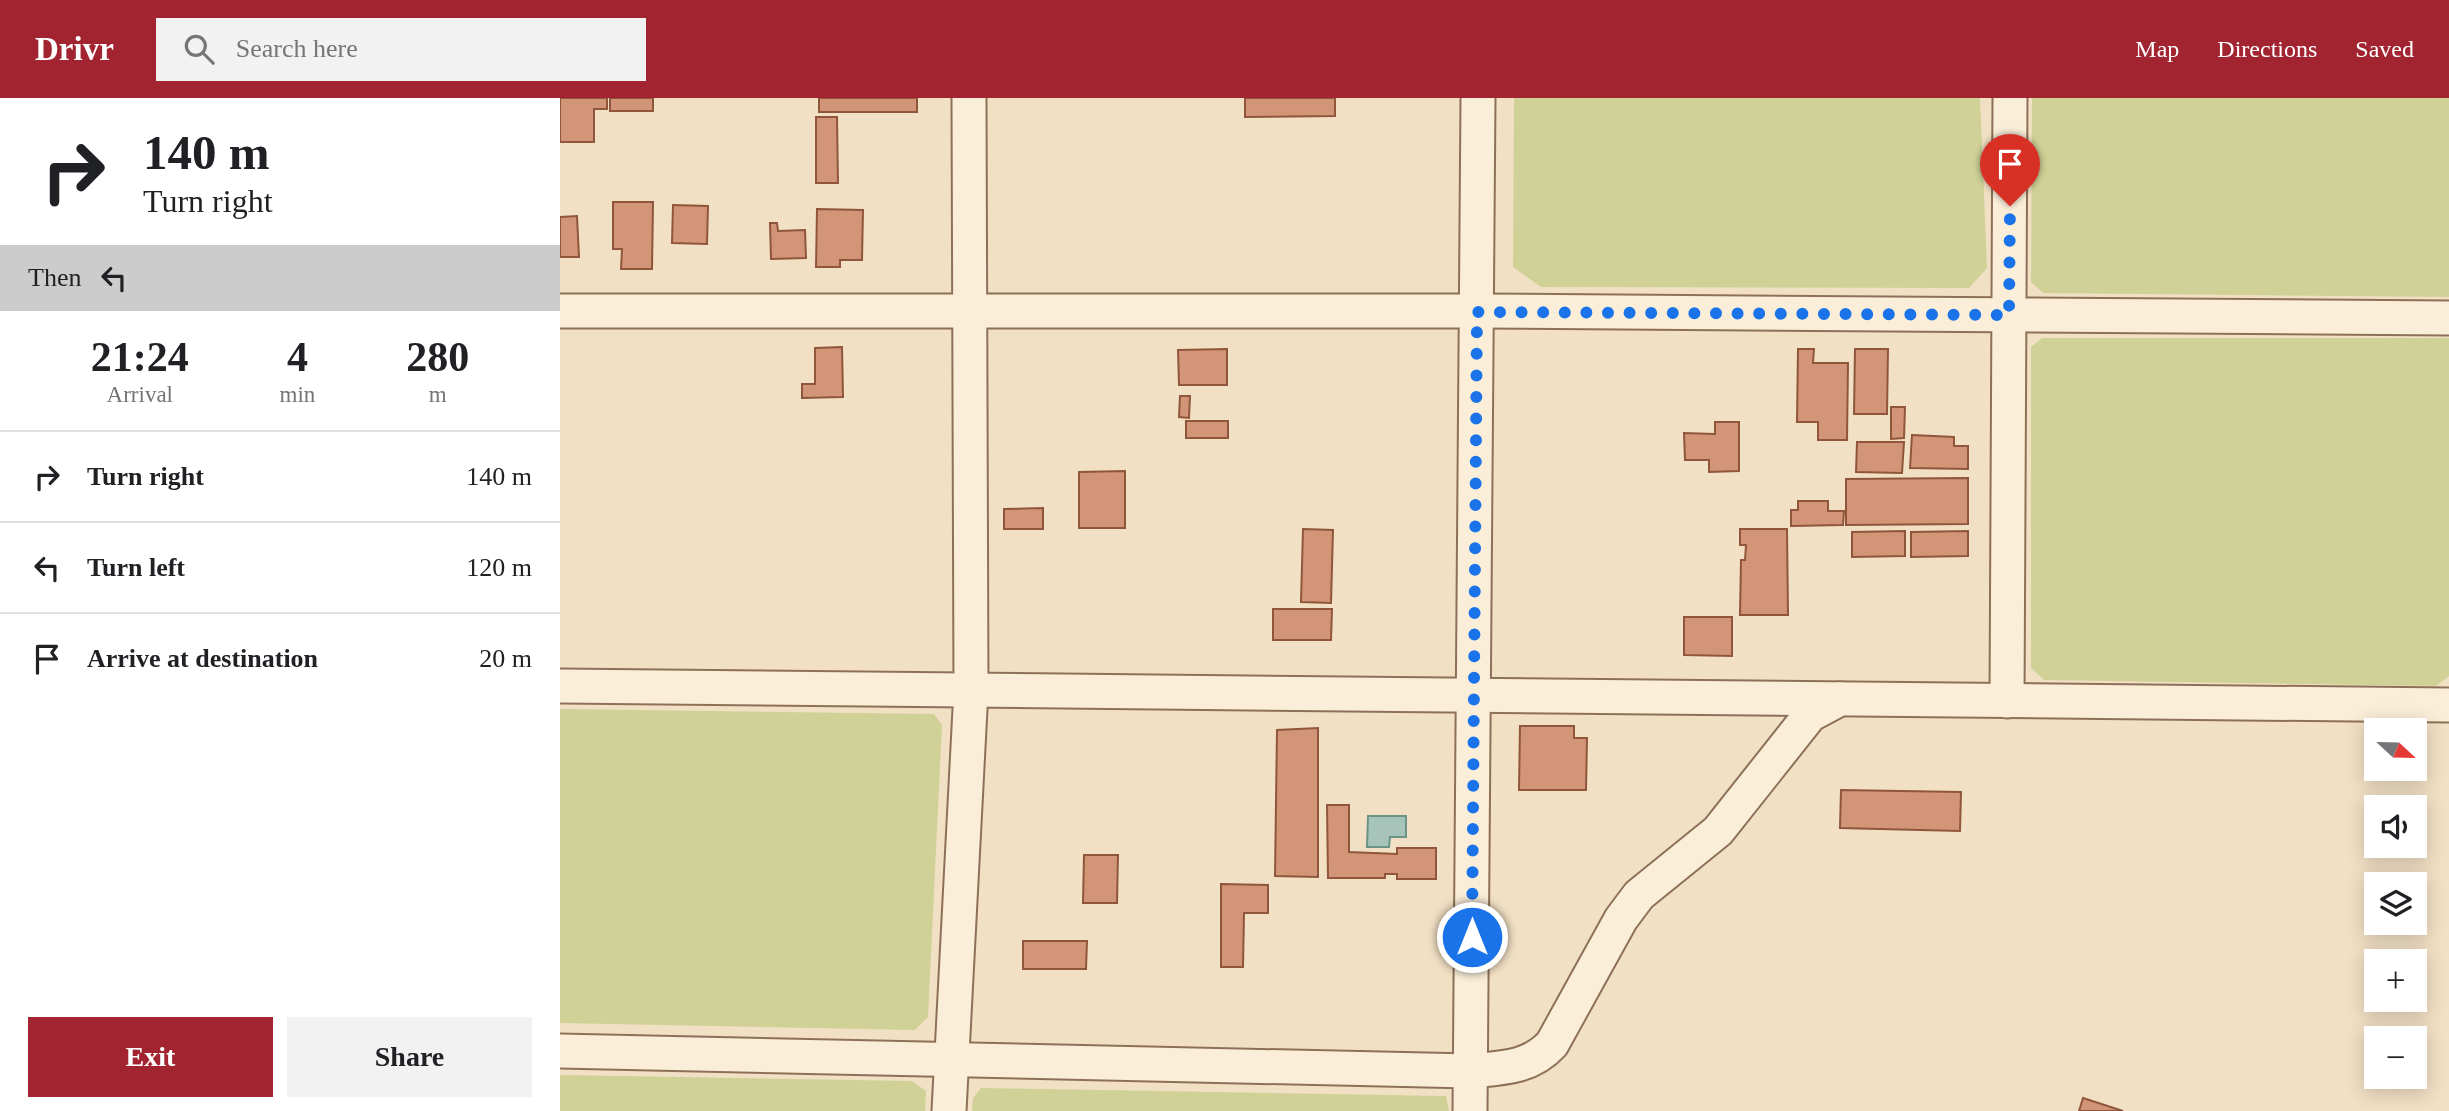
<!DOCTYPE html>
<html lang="en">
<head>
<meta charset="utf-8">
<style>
	:root { --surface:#fff; --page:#f2f2f2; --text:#202124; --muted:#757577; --line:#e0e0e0; --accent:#a22430 }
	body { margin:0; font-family:Georgia,serif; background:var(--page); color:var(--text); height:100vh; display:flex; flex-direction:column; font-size:26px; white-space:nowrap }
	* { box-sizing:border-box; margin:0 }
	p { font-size:23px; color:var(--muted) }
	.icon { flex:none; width:38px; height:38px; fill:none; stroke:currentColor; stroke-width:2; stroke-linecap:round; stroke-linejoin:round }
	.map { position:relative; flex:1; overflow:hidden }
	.side { display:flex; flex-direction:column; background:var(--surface); width:560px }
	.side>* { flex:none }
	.top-card { background:#fff; color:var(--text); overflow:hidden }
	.needle { width:46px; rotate:112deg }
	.buttons { position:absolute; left:1804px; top:620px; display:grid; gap:14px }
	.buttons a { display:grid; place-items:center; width:63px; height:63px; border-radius:0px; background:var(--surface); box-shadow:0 4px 18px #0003; font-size:35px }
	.pin { position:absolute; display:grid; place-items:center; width:60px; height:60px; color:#fff; margin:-72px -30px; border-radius:50% 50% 50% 0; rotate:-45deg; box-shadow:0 0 7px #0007 }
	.pin .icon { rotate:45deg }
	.me { position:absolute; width:77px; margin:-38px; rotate:0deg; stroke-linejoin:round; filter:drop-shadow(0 0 5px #0008) }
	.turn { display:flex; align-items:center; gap:24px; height:147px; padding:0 28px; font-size:32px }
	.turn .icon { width:91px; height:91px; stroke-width:2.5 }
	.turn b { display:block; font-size:49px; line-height:60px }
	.then { display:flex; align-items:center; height:66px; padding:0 28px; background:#0003; gap:14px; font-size:26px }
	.eta { display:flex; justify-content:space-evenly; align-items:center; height:119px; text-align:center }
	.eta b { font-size:42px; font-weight:700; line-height:49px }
	.primary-button { display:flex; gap:14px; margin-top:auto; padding:14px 28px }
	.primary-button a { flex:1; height:80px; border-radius:0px; background:var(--accent); color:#fff; font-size:28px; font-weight:700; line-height:80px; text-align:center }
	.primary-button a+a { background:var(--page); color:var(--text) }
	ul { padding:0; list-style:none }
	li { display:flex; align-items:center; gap:21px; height:91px; padding:0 28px; border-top:2px solid var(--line) }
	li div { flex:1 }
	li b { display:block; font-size:26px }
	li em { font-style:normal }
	header { display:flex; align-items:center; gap:42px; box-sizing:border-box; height:98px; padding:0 35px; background:var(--accent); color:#fff }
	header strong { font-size:33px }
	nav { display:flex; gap:38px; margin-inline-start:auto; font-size:24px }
	.search { width:490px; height:63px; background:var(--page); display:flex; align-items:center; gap:18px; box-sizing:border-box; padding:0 24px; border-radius:0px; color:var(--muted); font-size:26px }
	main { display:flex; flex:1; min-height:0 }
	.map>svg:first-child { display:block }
	.green { fill:#cfd197 }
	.water { fill:#a6c4b9; stroke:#6c9486; stroke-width:2 }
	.building { fill:#d39577; stroke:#8f563c; stroke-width:2 }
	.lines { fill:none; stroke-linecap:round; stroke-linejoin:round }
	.minor-casing { stroke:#8e7059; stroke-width:37 }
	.minor { stroke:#fbeed8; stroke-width:33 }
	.route { stroke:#1a73e8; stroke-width:12; stroke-dasharray:0 21.6 }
</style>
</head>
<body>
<header>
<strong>Drivr</strong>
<div class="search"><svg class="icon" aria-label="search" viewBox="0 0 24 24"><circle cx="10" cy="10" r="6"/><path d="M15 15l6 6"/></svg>Search here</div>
<nav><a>Map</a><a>Directions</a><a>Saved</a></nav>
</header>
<main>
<section class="side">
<div class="top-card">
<div class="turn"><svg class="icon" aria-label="right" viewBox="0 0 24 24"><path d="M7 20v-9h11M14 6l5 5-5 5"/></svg><div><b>140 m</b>Turn right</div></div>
<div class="then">Then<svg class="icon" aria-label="left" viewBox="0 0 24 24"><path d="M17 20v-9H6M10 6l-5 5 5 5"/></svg></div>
</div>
<div class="eta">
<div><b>21:24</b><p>Arrival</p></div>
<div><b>4</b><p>min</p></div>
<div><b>280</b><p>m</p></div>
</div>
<ul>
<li><svg class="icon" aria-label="right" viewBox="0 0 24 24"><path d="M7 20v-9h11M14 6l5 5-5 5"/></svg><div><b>Turn right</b></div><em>140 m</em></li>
<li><svg class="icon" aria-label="left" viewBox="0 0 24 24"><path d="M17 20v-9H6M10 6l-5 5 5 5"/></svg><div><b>Turn left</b></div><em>120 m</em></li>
<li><svg class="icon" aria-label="arrive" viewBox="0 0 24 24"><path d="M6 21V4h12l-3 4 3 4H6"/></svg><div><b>Arrive at destination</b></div><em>20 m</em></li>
</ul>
<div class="primary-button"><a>Exit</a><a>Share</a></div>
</section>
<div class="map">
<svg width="1889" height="1013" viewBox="0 0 1889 1013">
	<rect width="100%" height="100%" fill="#f2e0c4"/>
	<!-- green -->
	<g class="green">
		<path d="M 954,0 L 1420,0 L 1427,170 L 1409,190 L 981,189 L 953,169 Z"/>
		<path d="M 1472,0 L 1889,0 L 1889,199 L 1483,195 L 1471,184 Z"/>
		<path d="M 1482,240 L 1889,240 L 1889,578 L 1876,588 L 1484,582 L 1471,570 L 1471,249 Z"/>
		<path d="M 0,611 L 374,616 L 382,627 L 368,919 L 355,932 L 0,925 Z"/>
		<path d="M 0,977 L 352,983 L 366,993 L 365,1013 L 0,1013 Z"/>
		<path d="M 421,990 L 886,998 L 889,1013 L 412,1013 L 413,1000 Z"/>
	</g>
	<!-- water -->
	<path class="water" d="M 808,718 L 846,718 L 846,739 L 830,739 L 829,749 L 807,749 Z"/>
	<!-- building -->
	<g class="building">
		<path d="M 0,0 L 47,0 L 47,11 L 34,11 L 34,44 L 0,44 Z"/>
		<rect x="50" y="0" width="43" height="13"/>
		<rect x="259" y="0" width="98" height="14"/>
		<path d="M 685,0 L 775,0 L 775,18 L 685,19 Z"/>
		<path d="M 256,19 L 277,19 L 278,85 L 256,85 Z"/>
		<path d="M 53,104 L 93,104 L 92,171 L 61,171 L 62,151 L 53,151 Z"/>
		<path d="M 113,107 L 148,108 L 147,146 L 112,145 Z"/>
		<path d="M 257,111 L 303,112 L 302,162 L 280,162 L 280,169 L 256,169 Z"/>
		<path d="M 17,118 L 19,159 L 0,159 L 0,119 Z"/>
		<path d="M 210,125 L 217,125 L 218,133 L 245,132 L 246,160 L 211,161 Z"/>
		<path d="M 282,249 L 283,299 L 242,300 L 242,286 L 255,286 L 255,250 Z"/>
		<path d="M 667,251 L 667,287 L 619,287 L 618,252 Z"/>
		<path d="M 1238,251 L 1254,251 L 1253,265 L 1288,265 L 1287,342 L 1258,342 L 1258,324 L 1237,324 Z"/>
		<path d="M 1295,251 L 1328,251 L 1327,316 L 1294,316 Z"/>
		<path d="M 620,298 L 630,298 L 629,320 L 619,319 Z"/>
		<path d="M 1331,309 L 1345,309 L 1344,340 L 1331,341 Z"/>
		<rect x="626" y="323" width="42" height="17"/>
		<path d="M 1155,324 L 1179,324 L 1179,373 L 1149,374 L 1149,362 L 1125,362 L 1124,335 L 1155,336 Z"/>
		<path d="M 1352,337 L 1394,339 L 1394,348 L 1408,348 L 1408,371 L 1350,370 Z"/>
		<path d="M 1297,344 L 1344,344 L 1342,375 L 1296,374 Z"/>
		<path d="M 565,373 L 565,430 L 519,430 L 519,374 Z"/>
		<path d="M 1408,380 L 1408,426 L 1286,427 L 1286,381 Z"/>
		<path d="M 1238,403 L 1268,403 L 1268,413 L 1284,413 L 1283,427 L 1231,428 L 1231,412 L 1238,412 Z"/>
		<path d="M 483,410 L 483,431 L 444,431 L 444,411 Z"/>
		<path d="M 743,431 L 773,432 L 771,505 L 741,504 Z"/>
		<path d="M 1180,431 L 1227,431 L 1228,517 L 1180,517 L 1181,462 L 1185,462 L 1186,447 L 1180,447 Z"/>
		<path d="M 1345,433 L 1345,458 L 1292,459 L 1292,434 Z"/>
		<path d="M 1408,433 L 1408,458 L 1351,459 L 1351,434 Z"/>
		<path d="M 713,511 L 772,511 L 771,542 L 713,542 Z"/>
		<path d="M 1124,519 L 1172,519 L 1172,558 L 1124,557 Z"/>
		<path d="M 960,628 L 1014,628 L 1014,640 L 1027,640 L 1026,692 L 959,692 Z"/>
		<path d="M 758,630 L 758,779 L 715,778 L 717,632 Z"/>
		<path d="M 1281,692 L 1401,694 L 1400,733 L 1280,730 Z"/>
		<path d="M 767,707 L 789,707 L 789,754 L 837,756 L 837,750 L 876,750 L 876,781 L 837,781 L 837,776 L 825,776 L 825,780 L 768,780 Z"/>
		<path d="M 524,757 L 558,757 L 557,805 L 523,805 Z"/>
		<path d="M 661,786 L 708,787 L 708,815 L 684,815 L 683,869 L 661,869 Z"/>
		<path d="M 463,843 L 527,843 L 526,871 L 463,871 Z"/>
		<path d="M 1523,1000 L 1563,1013 L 1519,1013 Z"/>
	</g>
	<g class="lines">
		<!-- minor casing -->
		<g class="minor-casing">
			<g id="minor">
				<path d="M 0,213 L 917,213 L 1889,220"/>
				<path d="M 0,588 L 1889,607"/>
				<path d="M 1447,603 L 1450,0"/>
				<path d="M 0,953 L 911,973 C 942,970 970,970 992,946 L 1061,821 L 1079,797 L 1158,733 L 1250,617 L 1280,601"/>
				<path d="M 389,1013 L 411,592 L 409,0"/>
				<path d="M 910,1013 L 918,0"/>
			</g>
		</g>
		<!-- minor -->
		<use href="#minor" class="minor"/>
	</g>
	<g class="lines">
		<!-- route -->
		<path class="route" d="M 912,839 L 917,214 L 1449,217 L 1450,108"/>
	</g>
</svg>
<div class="buttons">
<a><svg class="needle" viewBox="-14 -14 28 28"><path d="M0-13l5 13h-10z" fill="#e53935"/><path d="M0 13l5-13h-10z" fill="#757577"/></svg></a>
<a><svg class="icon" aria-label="sound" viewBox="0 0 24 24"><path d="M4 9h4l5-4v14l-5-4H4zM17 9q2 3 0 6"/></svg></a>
<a><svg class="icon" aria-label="layers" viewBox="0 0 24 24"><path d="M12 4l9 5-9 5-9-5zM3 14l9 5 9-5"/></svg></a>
<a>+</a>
<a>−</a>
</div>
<div class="pin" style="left:1450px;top:108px;background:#d93025"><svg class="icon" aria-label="arrive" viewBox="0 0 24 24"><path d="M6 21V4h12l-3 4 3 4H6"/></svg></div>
<svg class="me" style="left:912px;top:839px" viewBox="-20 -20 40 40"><circle r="17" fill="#1a73e8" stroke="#fff" stroke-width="3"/><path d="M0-11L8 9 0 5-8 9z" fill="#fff"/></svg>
</div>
</main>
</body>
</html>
